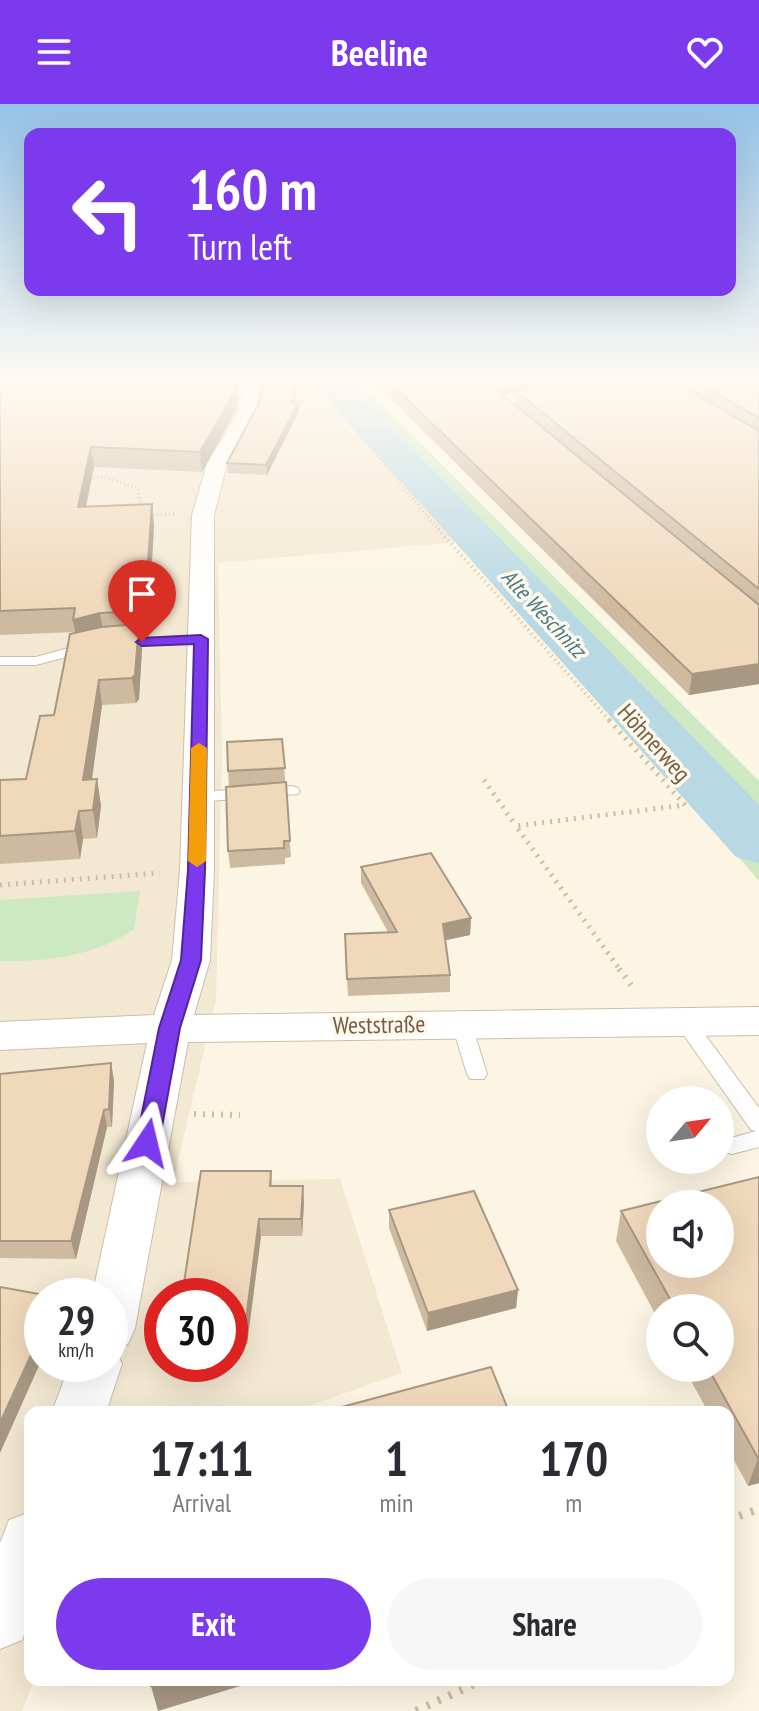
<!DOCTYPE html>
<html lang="en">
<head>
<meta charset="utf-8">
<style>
	:root { --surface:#fff; --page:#f7f7f7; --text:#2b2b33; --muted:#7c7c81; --accent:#7c3aed }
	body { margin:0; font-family:"PT Sans Narrow",sans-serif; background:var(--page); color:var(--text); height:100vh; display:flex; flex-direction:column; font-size:30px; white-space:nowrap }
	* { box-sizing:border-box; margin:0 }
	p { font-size:26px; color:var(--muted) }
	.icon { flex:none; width:44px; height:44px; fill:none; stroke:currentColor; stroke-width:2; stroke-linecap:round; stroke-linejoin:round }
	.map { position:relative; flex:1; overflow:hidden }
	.side { position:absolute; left:24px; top:1302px; width:710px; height:280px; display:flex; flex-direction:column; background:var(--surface); border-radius:16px; box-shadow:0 8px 32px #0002 }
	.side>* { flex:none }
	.top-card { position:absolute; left:24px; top:24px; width:712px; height:168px; border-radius:16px; box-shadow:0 8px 32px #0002; background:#7c3aed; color:#fff; overflow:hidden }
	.needle { width:52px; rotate:61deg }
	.fabs { position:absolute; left:646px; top:982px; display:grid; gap:16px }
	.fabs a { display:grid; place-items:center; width:88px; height:88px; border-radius:50%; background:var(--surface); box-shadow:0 8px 32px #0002; font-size:40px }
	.speed { position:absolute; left:24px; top:1174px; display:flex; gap:16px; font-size:40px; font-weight:700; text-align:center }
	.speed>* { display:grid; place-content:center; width:104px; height:104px; border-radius:50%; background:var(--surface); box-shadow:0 8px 32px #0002; line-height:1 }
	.speed small { font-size:20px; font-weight:400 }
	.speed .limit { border:12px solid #d22; background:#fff; color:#111 }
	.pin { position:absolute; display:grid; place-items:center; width:68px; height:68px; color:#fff; margin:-82px -34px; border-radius:50% 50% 50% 0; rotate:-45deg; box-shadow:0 0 8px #0007 }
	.pin .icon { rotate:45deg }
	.me { position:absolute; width:88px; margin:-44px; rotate:10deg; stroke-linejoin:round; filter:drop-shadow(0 0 6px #0008) }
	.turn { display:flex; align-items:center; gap:28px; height:168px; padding:0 32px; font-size:36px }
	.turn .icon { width:104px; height:104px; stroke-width:2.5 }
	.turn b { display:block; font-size:56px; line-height:68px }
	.eta { display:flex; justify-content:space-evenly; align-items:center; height:136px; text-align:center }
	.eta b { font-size:48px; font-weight:700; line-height:56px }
	.cta { display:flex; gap:16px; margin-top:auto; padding:16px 32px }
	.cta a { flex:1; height:92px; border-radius:48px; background:var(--accent); color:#fff; font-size:32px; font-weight:700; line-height:92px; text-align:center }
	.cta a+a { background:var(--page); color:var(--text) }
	header { display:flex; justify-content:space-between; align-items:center; height:104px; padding:0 32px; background:var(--accent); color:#fff; font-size:36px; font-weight:700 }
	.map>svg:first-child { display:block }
	.residential { fill:#f3e8d1; fill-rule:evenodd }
	.green { fill:#cce9c2 }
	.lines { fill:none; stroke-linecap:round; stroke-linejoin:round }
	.river { fill:#b8d8e4; fill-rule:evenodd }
	.lane-casing { stroke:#cdbeaa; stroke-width:2 }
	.street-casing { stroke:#cdbeaa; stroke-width:2 }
	.path-far4 { stroke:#d5bb9e; stroke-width:3; stroke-dasharray:1 3; stroke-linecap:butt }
	.path-far3 { stroke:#d5bb9e; stroke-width:4; stroke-dasharray:1 4; stroke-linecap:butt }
	.path-far2 { stroke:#d5bb9e; stroke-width:5; stroke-dasharray:2 6; stroke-linecap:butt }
	.path-far1 { stroke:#d5bb9e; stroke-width:6; stroke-dasharray:2 7; stroke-linecap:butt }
	.path { stroke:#d5bb9e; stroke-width:8; stroke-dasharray:3 9; stroke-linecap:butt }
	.lane { fill:#fff; fill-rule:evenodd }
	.street { fill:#fff; fill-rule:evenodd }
	.wall { fill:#cebaa1; fill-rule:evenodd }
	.shaded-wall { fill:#a89783 }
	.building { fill:#f0d8bb; stroke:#a89783; stroke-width:2; fill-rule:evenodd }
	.route { fill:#7c3aed; stroke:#51269a; stroke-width:2 }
	.slow { fill:#f59e0b }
	.labels { text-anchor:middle; stroke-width:7; stroke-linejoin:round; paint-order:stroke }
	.far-water-label { font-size:22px; font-style:italic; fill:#47788c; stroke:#fff9e9 }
	.street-label { font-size:24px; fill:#735e4a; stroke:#fff9e9 }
</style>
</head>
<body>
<header><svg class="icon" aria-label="menu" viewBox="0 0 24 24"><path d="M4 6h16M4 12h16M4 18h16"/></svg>Beeline<svg class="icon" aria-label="heart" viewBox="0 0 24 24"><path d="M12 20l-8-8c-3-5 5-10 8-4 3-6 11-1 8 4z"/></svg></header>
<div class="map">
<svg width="759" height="1607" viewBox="0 0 759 1607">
	<rect width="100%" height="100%" fill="#fcf5e3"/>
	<!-- residential -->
	<path class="residential" d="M 0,278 L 321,278 L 458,438 L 218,459 L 222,651 L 216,896 L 173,1078 L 340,1075 L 402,1269 L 291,1308 L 30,1308 L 30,1576 L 34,1576 L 22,1607 L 0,1607 ZM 42,1192 L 110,1192 L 110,1260 L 42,1260 ZM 162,1192 L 230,1192 L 230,1260 L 162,1260 Z"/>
	<!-- green -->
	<g class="green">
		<path d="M 321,278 L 359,278 L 759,677 L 759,777 L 552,536 L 458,438 Z"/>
		<path d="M 140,787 L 134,825 C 97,852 44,858 0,857 L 0,796 Z"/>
	</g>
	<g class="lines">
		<!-- river -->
		<path class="river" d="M 312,278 L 348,278 L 759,701 L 759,759 L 736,753 Z"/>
		<!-- lane casing -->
		<g class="lane-casing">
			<g id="lane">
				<path d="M 201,531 L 206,532 L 206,538 L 120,543 L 113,539 L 120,535 Z"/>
				<path d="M 90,538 L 97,542 L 95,545 L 36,561 L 0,561 L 0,553 L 36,553 Z"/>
				<path d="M 292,682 L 298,684 L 300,687 L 298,690 L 198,698 L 190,693 L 198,688 Z"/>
				<path d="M 685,911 L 692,913 L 759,1004 L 759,1043 L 732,1050 L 724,1048 L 721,1042 L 724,1036 L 756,1027 L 751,1026 L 678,923 L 675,918 L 678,913 Z"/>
				<path d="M 462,914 L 469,916 L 472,921 L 487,970 L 484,975 L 470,975 L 467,970 L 452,921 L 455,916 Z"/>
			</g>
		</g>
		<!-- street casing -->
		<g class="street-casing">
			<g id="street">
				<path d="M 243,278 L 261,278 L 257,307 L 227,360 L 214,411 L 214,766 L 210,856 L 194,911 L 759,903 L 759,931 L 188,938 L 135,1224 L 128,1240 L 115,1244 L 122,1260 L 106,1308 L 52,1308 L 70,1260 L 110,1260 L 110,1192 L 92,1192 L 147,939 L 0,946 L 0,918 L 154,911 L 172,856 L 180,766 L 192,411 L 207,360 L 239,307 Z"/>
				<path d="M 30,1408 L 30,1515 L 22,1536 L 0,1545 L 0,1439 L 9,1416 Z"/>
			</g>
		</g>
		<!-- path-far4 -->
		<g class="path-far4">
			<path d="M 315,278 L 440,427"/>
			<path d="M 89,374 L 105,373 L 138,384 L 141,407"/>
			<path d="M 149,411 L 175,410"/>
		</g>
		<!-- path-far3 -->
		<path class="path-far3" d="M 438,425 L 611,618"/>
		<!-- path-far2 -->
		<g class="path-far2">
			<path d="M 609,616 L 685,701 L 516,722 L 621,867"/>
			<path d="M 484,676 L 516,722"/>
			<path d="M 0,781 L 160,769"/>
		</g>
		<!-- path-far1 -->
		<g class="path-far1">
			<path d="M 619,865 L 635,886"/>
			<path d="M 194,1010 L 240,1011"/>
		</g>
		<!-- path -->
		<g class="path">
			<path d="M 728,1416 L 759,1405"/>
			<path d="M 416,1607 L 483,1576"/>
		</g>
		<!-- lane -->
		<use href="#lane" class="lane"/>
		<!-- street -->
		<use href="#street" class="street"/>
	</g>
	<!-- wall -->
	<g class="wall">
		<path d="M 0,278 L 240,278 L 236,306 L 202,368 L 94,363 L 86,403 L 154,422 L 148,524 L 143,524 L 143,531 L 140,531 L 142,545 L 139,595 L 136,599 L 102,601 L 92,676 L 97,675 L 101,702 L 97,734 L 83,735 L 80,755 L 0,760 L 0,676 L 26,675 L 54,611 L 75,529 L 75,528 L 0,531 Z"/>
		<path d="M 262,278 L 298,278 L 294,298 L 299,298 L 299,307 L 267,371 L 228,369 L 227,359 L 259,299 Z"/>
		<path d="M 374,278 L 674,278 L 683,283 L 684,278 L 759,278 L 759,580 L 689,591 ZM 515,290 L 515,300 L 503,291 Z"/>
		<path d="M 282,635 L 291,753 L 285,754 L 285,760 L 230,764 L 228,747 L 229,683 L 228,667 Z"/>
		<path d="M 361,763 L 471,814 L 470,831 L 445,836 L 450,871 L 450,888 L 348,892 L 345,847 L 388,828 L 361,779 Z"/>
		<path d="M 111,959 L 114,977 L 112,1023 L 107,1023 L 76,1155 L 0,1154 L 0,970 Z"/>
		<path d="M 271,1067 L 272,1082 L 304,1099 L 302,1132 L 261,1132 L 247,1240 L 230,1240 L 230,1192 Z"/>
		<path d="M 759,1073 L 759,1379 L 748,1382 L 728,1345 L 728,1308 L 708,1308 L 684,1264 L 720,1264 L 720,1204 L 660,1204 L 660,1219 L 616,1137 L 621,1107 Z"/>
		<path d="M 389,1106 L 518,1186 L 516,1204 L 427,1227 L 389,1124 Z"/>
	</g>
	<!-- shaded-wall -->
	<g class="shaded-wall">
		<path d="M 236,278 L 240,278 L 236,306 L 202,368 L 200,348 Z"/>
		<path d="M 296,278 L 298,278 L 293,307 L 292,298 Z"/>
		<path d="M 504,278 L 653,278 L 515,286 L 515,290 L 503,291 Z"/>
		<path d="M 299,298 L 299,307 L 267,371 L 266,361 Z"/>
		<path d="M 91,343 L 94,363 L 81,425 L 78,403 Z"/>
		<path d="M 152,400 L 154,422 L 148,524 L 145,500 Z"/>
		<path d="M 140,501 L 143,524 L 143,531 L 140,507 Z"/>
		<path d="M 100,509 L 104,533 L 77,540 L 73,516 Z"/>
		<path d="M 139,520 L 142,545 L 139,595 L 136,599 L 132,574 Z"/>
		<path d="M 759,560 L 759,580 L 689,591 L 692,570 Z"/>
		<path d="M 99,576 L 102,601 L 88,703 L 83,676 Z"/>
		<path d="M 97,675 L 101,702 L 97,734 L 93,706 Z"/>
		<path d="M 79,707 L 83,735 L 80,755 L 75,727 Z"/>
		<path d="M 471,814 L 470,831 L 442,837 L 443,820 Z"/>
		<path d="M 111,959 L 114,977 L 112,1023 L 109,1005 Z"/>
		<path d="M 104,1006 L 107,1023 L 76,1155 L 71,1137 Z"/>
		<path d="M 303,1082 L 304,1099 L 302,1132 L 301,1115 Z"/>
		<path d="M 259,1115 L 261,1132 L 247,1240 L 245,1223 Z"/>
		<path d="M 518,1186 L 516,1204 L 427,1227 L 428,1209 Z"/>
		<path d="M 42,1227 L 42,1255 L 0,1349 L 0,1319 Z"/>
		<path d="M 758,1354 L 759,1354 L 759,1379 L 748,1382 Z"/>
		<path d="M 170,1576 L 260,1576 L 158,1607 L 151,1582 Z"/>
	</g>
	<!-- building -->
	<g class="building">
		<path d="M 0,278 L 236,278 L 235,287 L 200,348 L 91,343 L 78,403 L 152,400 L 145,500 L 140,501 L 140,507 L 100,509 L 73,516 L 75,504 L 0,507 Z"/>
		<path d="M 262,278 L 296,278 L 292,298 L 299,298 L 266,361 L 227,359 L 259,299 Z"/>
		<path d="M 389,278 L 487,278 L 759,501 L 759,560 L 692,570 Z"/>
		<path d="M 607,278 L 674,278 L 759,327 L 759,485 L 515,286 Z"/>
		<path d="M 697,278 L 759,278 L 759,314 Z"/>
		<path d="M 139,520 L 135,570 L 132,574 L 99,576 L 83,676 L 97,675 L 93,706 L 79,707 L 75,727 L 0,732 L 0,676 L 26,675 L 40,612 L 54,611 L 70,530 L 101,523 Z"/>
		<path d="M 282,635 L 285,664 L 228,667 L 227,638 Z"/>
		<path d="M 286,678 L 290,737 L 284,737 L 284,744 L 228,747 L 226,683 Z"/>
		<path d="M 431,749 L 471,814 L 443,820 L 450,871 L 347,875 L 345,830 L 397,828 L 361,763 Z"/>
		<path d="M 111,959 L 109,1005 L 104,1006 L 71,1137 L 0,1137 L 0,970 Z"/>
		<path d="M 201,1067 L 271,1067 L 270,1082 L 303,1082 L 301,1115 L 259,1115 L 245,1223 L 230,1222 L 230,1192 L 182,1192 Z"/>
		<path d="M 759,1073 L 759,1354 L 758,1354 L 708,1264 L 720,1264 L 720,1204 L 675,1204 L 621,1107 ZM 660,1100 L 720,1100 L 720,1160 L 660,1160 Z"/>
		<path d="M 474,1087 L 518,1186 L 428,1209 L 389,1106 Z"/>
		<path d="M 0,1183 L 50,1192 L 42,1192 L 42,1227 L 0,1319 Z"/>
		<path d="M 491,1263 L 509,1308 L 323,1308 Z"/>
		<path d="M 150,1576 L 170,1576 L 151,1582 Z"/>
	</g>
	<!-- sky -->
	<linearGradient id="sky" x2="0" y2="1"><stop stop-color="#95c2e6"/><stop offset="0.55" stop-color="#fefaf2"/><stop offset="1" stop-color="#fefaf2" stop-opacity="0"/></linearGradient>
	<rect width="759" height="503" fill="url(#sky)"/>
	<!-- route -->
	<path class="route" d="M 201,531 L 208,535 L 205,766 L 201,856 L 180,924 L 159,1039 L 155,1045 L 139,1045 L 136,1039 L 159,924 L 181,856 L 188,766 L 194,540 L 142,542 L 136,538 L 142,534 Z"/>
	<!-- slow -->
	<path class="slow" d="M 199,639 L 207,644 L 206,757 L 197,763 L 188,757 L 191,644 Z"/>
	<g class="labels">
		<!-- far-water labels -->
		<g class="far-water-label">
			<text transform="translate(544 509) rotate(47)" y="8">Alte Weschnitz</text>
		</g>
		<!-- street labels -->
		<g class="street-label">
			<text transform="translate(654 639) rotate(48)" y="8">Höhnerweg</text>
			<text transform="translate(379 921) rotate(-1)" y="8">Weststraße</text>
		</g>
	</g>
</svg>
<div class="fabs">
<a><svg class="needle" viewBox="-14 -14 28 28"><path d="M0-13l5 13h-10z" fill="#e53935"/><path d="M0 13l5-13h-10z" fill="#7c7c81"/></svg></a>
<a><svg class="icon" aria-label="sound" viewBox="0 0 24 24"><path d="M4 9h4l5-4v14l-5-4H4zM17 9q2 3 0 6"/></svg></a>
<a><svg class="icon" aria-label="search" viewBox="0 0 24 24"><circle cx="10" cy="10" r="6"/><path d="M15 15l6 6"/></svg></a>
</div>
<div class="speed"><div>29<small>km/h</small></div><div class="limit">30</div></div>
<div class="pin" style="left:142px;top:538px;background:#d93025"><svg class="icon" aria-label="arrive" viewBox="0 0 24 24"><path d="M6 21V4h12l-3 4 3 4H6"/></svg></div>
<svg class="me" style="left:147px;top:1039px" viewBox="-20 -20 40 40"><path d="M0-17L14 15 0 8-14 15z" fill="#7c3aed" stroke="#fff" stroke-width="4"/></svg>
<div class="top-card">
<div class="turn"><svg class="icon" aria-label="left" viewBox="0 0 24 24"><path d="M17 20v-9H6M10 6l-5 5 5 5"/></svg><div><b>160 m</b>Turn left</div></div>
</div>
<section class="side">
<div class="eta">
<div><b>17:11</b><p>Arrival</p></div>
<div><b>1</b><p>min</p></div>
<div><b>170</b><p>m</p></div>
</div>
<div class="cta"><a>Exit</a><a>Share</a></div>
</section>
</div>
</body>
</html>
